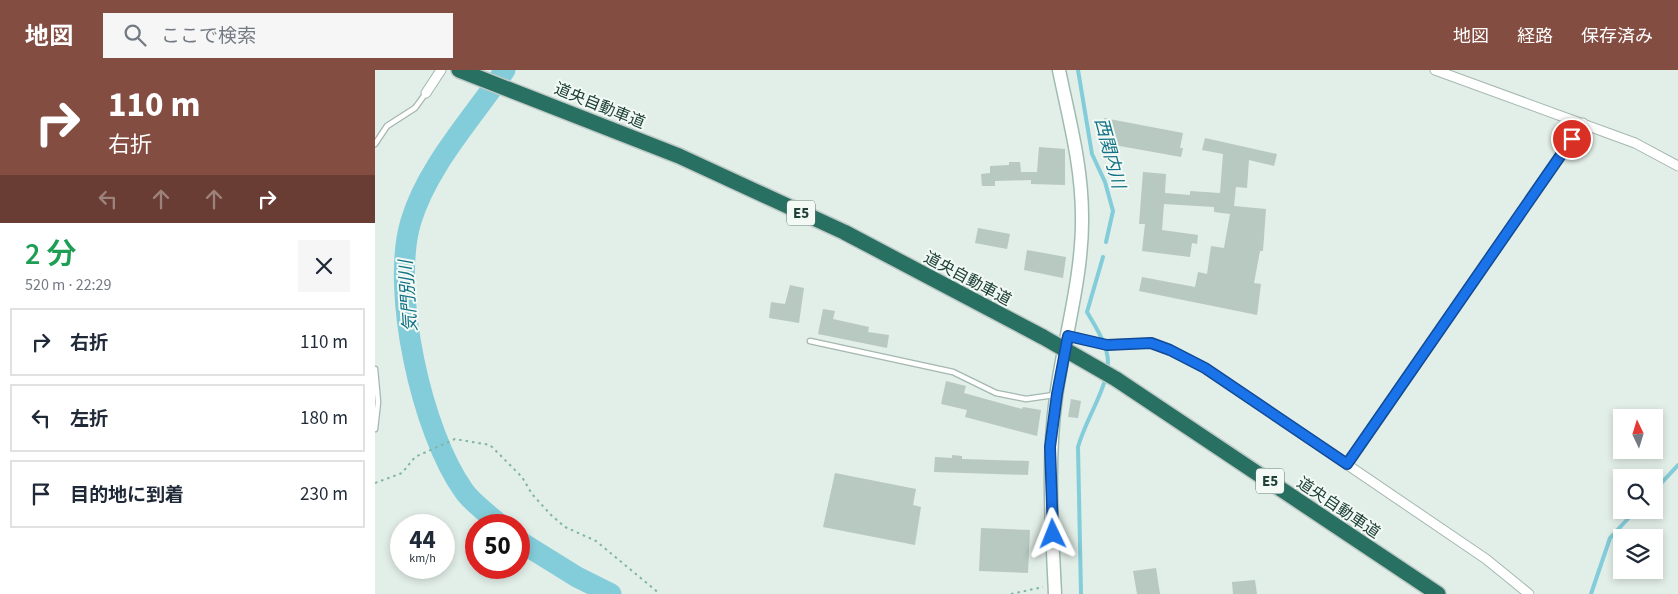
<!DOCTYPE html>
<html lang="ja">
<head>
<meta charset="utf-8">
<style>
	:root { --surface:#fff; --page:#f6f6f7; --text:#1f2937; --muted:#747a83; --line:#e0e1e3; --accent:#844d42 }
	body { margin:0; font-family:"Source Sans 3","Noto Sans JP",sans-serif; background:var(--page); color:var(--text); height:100vh; display:flex; flex-direction:column; font-size:19px; white-space:nowrap }
	* { box-sizing:border-box; margin:0 }
	p { font-size:16px; color:var(--muted) }
	.icon { flex:none; width:28px; height:28px; fill:none; stroke:currentColor; stroke-width:2; stroke-linecap:round; stroke-linejoin:round }
	.map { position:relative; flex:1; overflow:hidden }
	.details { display:flex; flex-direction:column; background:var(--surface); width:375px }
	.details>* { flex:none }
	.banner { background:#844d42; color:#fff; overflow:hidden }
	.needle { width:32px; rotate:356deg }
	.buttons { position:absolute; left:1238px; top:339px; display:grid; gap:10px }
	.buttons a { display:grid; place-items:center; width:50px; height:50px; border-radius:0px; background:var(--surface); box-shadow:0 2px 8px #0003; font-size:25px }
	.speed { position:absolute; left:15px; top:444px; display:flex; gap:10px; font-size:25px; font-weight:700; text-align:center }
	.speed>* { display:grid; place-content:center; width:65px; height:65px; border-radius:50%; background:var(--surface); box-shadow:0 2px 8px #0003; line-height:1 }
	.speed small { font-size:12px; font-weight:400 }
	.speed .limit { border:8px solid #d22; background:#fff; color:#111 }
	.pin { position:absolute; display:grid; place-items:center; width:42px; height:42px; color:#fff; margin:-21px; border:2px solid #fff; border-radius:50%; box-shadow:0 1px 5px #0007 }
	.me { position:absolute; width:55px; margin:-28px; rotate:358deg; stroke-linejoin:round; filter:drop-shadow(0 0 4px #0008) }
	.turn { display:flex; align-items:center; gap:18px; height:105px; padding:0 25px; font-size:22px }
	.turn .icon { width:65px; height:65px; stroke-width:2.5 }
	.turn b { display:block; font-size:35px; line-height:42px }
	.lanes { display:flex; align-items:center; height:48px; padding:0 25px; background:#0003; justify-content:center; gap:25px; direction:ltr }
	.lanes .off { opacity:.35 }
	.round { display:grid; place-items:center; flex:none; width:52px; height:52px; border-radius:0px; background:var(--page) }
	.summary { display:flex; align-items:center; justify-content:space-between; height:85px; padding:0 25px }
	h1 { font-size:30px; font-weight:600; line-height:38px; color:#1e9e55 }
	ul { padding:0; list-style:none }
	li { display:flex; align-items:center; gap:15px; height:68px; margin:0 10px 8px; padding:0 15px; border:2px solid var(--line); border-radius:0px }
	li div { flex:1 }
	li b { display:block; font-size:19px }
	li em { font-style:normal }
	header { display:flex; align-items:center; gap:30px; box-sizing:border-box; height:70px; padding:0 25px; background:var(--accent); color:#fff }
	header strong { font-size:24px }
	nav { display:flex; gap:28px; margin-inline-start:auto; font-size:18px }
	.search { width:350px; height:45px; background:var(--page); display:flex; align-items:center; gap:12px; box-sizing:border-box; padding:0 18px; border-radius:0px; color:var(--muted); font-size:19px }
	main { display:flex; flex:1; min-height:0 }
	.map>svg:first-child { display:block }
	.lines { fill:none; stroke-linecap:round; stroke-linejoin:round }
	.stream { stroke:#83ccd9; stroke-width:4 }
	.river { stroke:#83ccd9; stroke-width:21 }
	.building { fill:#b7c9c1 }
	.lane-casing { stroke:#a4b7b0; stroke-width:7 }
	.street-casing { stroke:#a4b7b0; stroke-width:11 }
	.secondary-casing { stroke:#9fbbb1; stroke-width:15 }
	.highway-casing { stroke:#c0cac7; stroke-width:18 }
	.path { stroke:#7eb5a4; stroke-width:2; stroke-dasharray:2.5 4; stroke-linecap:butt }
	.lane { stroke:#fff; stroke-width:4.5 }
	.street { stroke:#fff; stroke-width:9 }
	.secondary { stroke:#fff; stroke-width:12 }
	.highway { stroke:#287162; stroke-width:15 }
	.highway-bridge-casing { stroke:#c0cac7; stroke-width:18; stroke-linecap:butt }
	.highway-bridge { stroke:#287162; stroke-width:15 }
	.route-casing { stroke:#114b97; stroke-width:12 }
	.route { stroke:#1a73e8; stroke-width:9 }
	.labels { text-anchor:middle; stroke-width:4; stroke-linejoin:round; paint-order:stroke }
	.shield { fill:#f3faf6; stroke:#5f7871; stroke-width:1 }
	.shield-label { font-size:15px; font-weight:bold; fill:#1f4138 }
	.street-label { font-size:16px; fill:#1f4138; stroke:#f3faf6 }
	.water-label { font-size:18px; font-style:italic; fill:#127285; stroke:#f3faf6 }
</style>
</head>
<body>
<header>
<strong>地図</strong>
<div class="search"><svg class="icon" aria-label="search" viewBox="0 0 24 24"><circle cx="10" cy="10" r="6"/><path d="M15 15l6 6"/></svg>ここで検索</div>
<nav><a>地図</a><a>経路</a><a>保存済み</a></nav>
</header>
<main>
<section class="details">
<div class="banner">
<div class="turn"><svg class="icon" aria-label="right" viewBox="0 0 24 24"><path d="M7 20v-9h11M14 6l5 5-5 5"/></svg><div><b>110 m</b>右折</div></div>
<div class="lanes"><svg class="icon off" aria-label="left" viewBox="0 0 24 24"><path d="M17 20v-9H6M10 6l-5 5 5 5"/></svg><svg class="icon off" aria-label="ahead" viewBox="0 0 24 24"><path d="M12 20V5M6 11l6-6 6 6"/></svg><svg class="icon off" aria-label="ahead" viewBox="0 0 24 24"><path d="M12 20V5M6 11l6-6 6 6"/></svg><svg class="icon" aria-label="right" viewBox="0 0 24 24"><path d="M7 20v-9h11M14 6l5 5-5 5"/></svg></div>
</div>
<div class="summary"><div><h1>2 分</h1><p>520 m · 22:29</p></div><a class="round"><svg class="icon" aria-label="close" viewBox="0 0 24 24"><path d="M6 6l12 12M18 6L6 18"/></svg></a></div>
<ul>
<li><svg class="icon" aria-label="right" viewBox="0 0 24 24"><path d="M7 20v-9h11M14 6l5 5-5 5"/></svg><div><b>右折</b></div><em>110 m</em></li>
<li><svg class="icon" aria-label="left" viewBox="0 0 24 24"><path d="M17 20v-9H6M10 6l-5 5 5 5"/></svg><div><b>左折</b></div><em>180 m</em></li>
<li><svg class="icon" aria-label="arrive" viewBox="0 0 24 24"><path d="M6 21V4h12l-3 4 3 4H6"/></svg><div><b>目的地に到着</b></div><em>230 m</em></li>
</ul>
</section>
<div class="map">
<svg width="1303" height="524" viewBox="0 0 1303 524">
	<rect width="100%" height="100%" fill="#e2eee8"/>
	<g class="lines">
		<!-- stream -->
		<g class="stream">
			<path d="M 703,0 L 717,84 L 730,112 L 738,141 L 731,172"/>
			<path d="M 728,187 L 712,242 C 722,259 737,281 732,300"/>
			<path d="M 1279,421 L 1303,395"/>
			<path d="M 706,524 L 703,377 C 710,352 724,332 731,307"/>
			<path d="M 1216,524 L 1235,468 L 1261,440"/>
		</g>
		<!-- river -->
		<g class="river">
			<path d="M 125,455 C 114,444 98,434 89,421 C 47,363 15,220 36,151 C 53,95 98,48 130,0"/>
			<path d="M 144,471 L 202,507 L 236,524"/>
		</g>
	</g>
	<!-- building -->
	<g class="building">
		<path d="M 729,48 L 808,63 L 805,78 L 808,78 L 806,87 L 728,73 Z"/>
		<path d="M 830,68 L 902,84 L 899,96 L 874,90 L 872,118 L 861,117 L 859,136 L 891,139 L 888,181 L 885,181 L 879,213 L 886,214 L 882,245 L 764,221 L 767,207 L 820,217 L 823,202 L 832,204 L 836,176 L 849,178 L 855,144 L 839,142 L 839,137 L 789,134 L 787,160 L 823,165 L 822,174 L 817,173 L 815,187 L 767,181 L 770,154 L 764,154 L 768,102 L 791,104 L 790,123 L 815,125 L 815,121 L 845,123 L 848,84 L 827,80 Z"/>
		<path d="M 664,77 L 690,79 L 690,115 L 656,114 L 656,110 L 620,111 L 620,116 L 607,116 L 606,104 L 615,103 L 615,96 L 634,95 L 634,92 L 645,92 L 646,102 L 662,102 Z"/>
		<path d="M 603,158 L 635,164 L 632,179 L 600,173 Z"/>
		<path d="M 652,180 L 691,187 L 688,208 L 649,200 Z"/>
		<path d="M 415,215 L 429,218 L 424,253 L 394,248 L 396,232 L 410,234 Z"/>
		<path d="M 448,239 L 460,241 L 458,249 L 494,257 L 493,262 L 514,265 L 512,278 L 443,264 Z"/>
		<path d="M 571,311 L 591,316 L 589,323 L 647,339 L 648,337 L 666,340 L 662,366 L 590,347 L 592,340 L 566,334 Z"/>
		<path d="M 696,329 L 706,331 L 703,348 L 693,347 Z"/>
		<path d="M 577,385 L 587,386 L 587,389 L 654,391 L 653,405 L 559,402 L 560,387 L 577,388 Z"/>
		<path d="M 460,403 L 541,419 L 538,435 L 546,437 L 540,475 L 448,457 Z"/>
		<path d="M 606,458 L 655,460 L 653,503 L 604,501 Z"/>
		<path d="M 781,498 L 785,524 L 762,524 L 758,501 Z"/>
		<path d="M 880,510 L 882,524 L 858,524 L 857,512 Z"/>
	</g>
	<g class="lines">
		<!-- lane casing -->
		<g class="lane-casing">
			<g id="lane">
				<path d="M 0,74 L 12,56 L 40,38 L 51,23"/>
				<path d="M 435,271 L 578,302 L 621,323 L 651,329 L 679,325"/>
				<path d="M 0,299 L 3,332 L 0,359"/>
			</g>
		</g>
		<!-- street casing -->
		<g class="street-casing">
			<g id="street">
				<path d="M 1060,0 L 1260,73 L 1303,96"/>
				<path d="M 51,23 L 66,0"/>
				<path d="M 693,266 L 732,275 L 776,273 L 795,280 L 830,298 L 1111,489 L 1154,524"/>
				<path d="M 972,395 L 1208,53"/>
			</g>
		</g>
		<!-- secondary casing -->
		<g class="secondary-casing">
			<path id="secondary" d="M 680,524 C 677,458 672,392 681,327 C 689,268 708,206 707,146 C 707,96 694,49 684,0"/>
		</g>
		<!-- highway casing -->
		<g class="highway-casing">
			<g id="highway">
				<path d="M 84,0 L 304,86 L 469,162 L 668,267"/>
				<path d="M 741,309 L 1063,524"/>
			</g>
		</g>
		<!-- path -->
		<g class="path">
			<path d="M 0,413 L 27,403 L 40,387 L 80,369 L 115,375 L 147,407 L 157,424 L 176,445 L 190,457 L 221,471 L 285,524"/>
			<path d="M 636,524 L 668,517"/>
		</g>
		<!-- lane -->
		<use href="#lane" class="lane"/>
		<!-- street -->
		<use href="#street" class="street"/>
		<!-- secondary -->
		<use href="#secondary" class="secondary"/>
		<!-- highway -->
		<use href="#highway" class="highway"/>
		<!-- highway-bridge casing -->
		<g class="highway-bridge-casing">
			<path id="highway-bridge" d="M 668,267 L 741,309"/>
		</g>
		<!-- highway-bridge -->
		<use href="#highway-bridge" class="highway-bridge"/>
	</g>
	<g class="lines">
		<!-- route casing -->
		<g class="route-casing">
			<path id="route" d="M 678,464 L 675,377 L 682,324 L 693,266 L 732,275 L 776,273 L 795,280 L 830,298 L 972,394 L 1197,69"/>
		</g>
		<!-- route -->
		<use href="#route" class="route"/>
	</g>
	<g class="labels">
		<!-- shield labels -->
		<g class="shield">
			<rect x="412" y="130.5" width="28" height="25" rx="4"/>
			<rect x="881" y="398.5" width="28" height="25" rx="4"/>
		</g>
		<g class="shield-label">
			<text x="426" y="148">E5</text>
			<text x="895" y="416">E5</text>
		</g>
		<!-- street labels -->
		<g class="street-label">
			<text transform="translate(225 35) rotate(22)" y="6">道央自動車道</text>
			<text transform="translate(593 208) rotate(28)" y="6">道央自動車道</text>
			<text transform="translate(964 437) rotate(34)" y="6">道央自動車道</text>
		</g>
		<!-- water labels -->
		<g class="water-label">
			<text transform="translate(735 83) rotate(75)" y="6">西関内川</text>
			<text transform="translate(33 226) rotate(-94)" y="6">気門別川</text>
		</g>
	</g>
</svg>
<div class="buttons">
<a><svg class="needle" viewBox="-14 -14 28 28"><path d="M0-13l5 13h-10z" fill="#e53935"/><path d="M0 13l5-13h-10z" fill="#747a83"/></svg></a>
<a><svg class="icon" aria-label="search" viewBox="0 0 24 24"><circle cx="10" cy="10" r="6"/><path d="M15 15l6 6"/></svg></a>
<a><svg class="icon" aria-label="layers" viewBox="0 0 24 24"><path d="M12 4l9 5-9 5-9-5zM3 14l9 5 9-5"/></svg></a>
</div>
<div class="speed"><div>44<small>km/h</small></div><div class="limit">50</div></div>
<div class="pin" style="left:1197px;top:69px;background:#d93025"><svg class="icon" aria-label="arrive" viewBox="0 0 24 24"><path d="M6 21V4h12l-3 4 3 4H6"/></svg></div>
<svg class="me" style="left:678px;top:464px" viewBox="-20 -20 40 40"><path d="M0-17L14 15 0 8-14 15z" fill="#1a73e8" stroke="#fff" stroke-width="4"/></svg>
</div>
</main>
</body>
</html>
